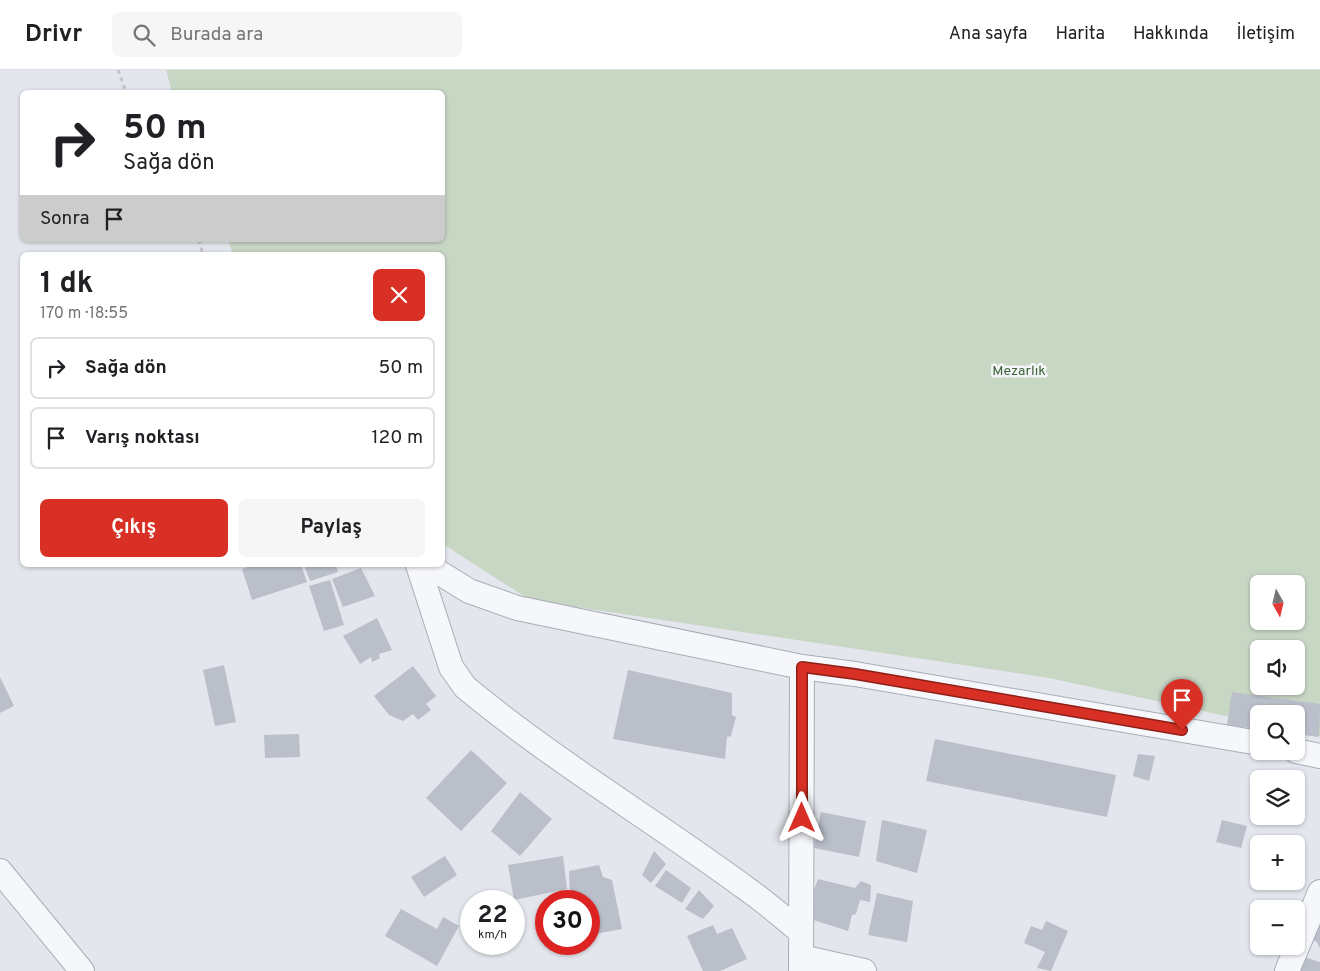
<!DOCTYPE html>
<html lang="tr">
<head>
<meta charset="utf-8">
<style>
	:root { --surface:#fff; --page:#f6f6f6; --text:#202124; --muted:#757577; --line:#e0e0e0; --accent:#d93025 }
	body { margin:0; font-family:Overpass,sans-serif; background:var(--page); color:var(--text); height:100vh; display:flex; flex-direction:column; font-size:19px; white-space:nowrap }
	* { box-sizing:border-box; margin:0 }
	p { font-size:16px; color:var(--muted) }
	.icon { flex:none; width:28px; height:28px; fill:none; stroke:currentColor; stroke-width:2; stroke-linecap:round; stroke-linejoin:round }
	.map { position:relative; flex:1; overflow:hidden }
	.sheet { position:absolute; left:20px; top:182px; width:425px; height:315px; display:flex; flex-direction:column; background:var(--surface); border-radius:8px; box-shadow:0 1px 4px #0004 }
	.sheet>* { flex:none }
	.hud { position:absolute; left:20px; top:20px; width:425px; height:152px; border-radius:8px; box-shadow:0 1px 4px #0004; background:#fff; color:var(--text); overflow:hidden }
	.needle { width:32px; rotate:172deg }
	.buttons { position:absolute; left:1250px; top:505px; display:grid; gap:10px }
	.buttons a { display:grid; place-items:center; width:55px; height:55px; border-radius:8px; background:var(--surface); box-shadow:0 1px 4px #0004; font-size:25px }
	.speed { position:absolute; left:460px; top:820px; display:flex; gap:10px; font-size:25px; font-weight:700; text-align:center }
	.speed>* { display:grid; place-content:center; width:65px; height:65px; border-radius:50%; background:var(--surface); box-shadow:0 1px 4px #0004; line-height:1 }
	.speed small { font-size:12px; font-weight:400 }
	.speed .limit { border:8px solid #d22; background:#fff; color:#111 }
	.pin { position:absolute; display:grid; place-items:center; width:42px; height:42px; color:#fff; margin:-51px -21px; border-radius:50% 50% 50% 0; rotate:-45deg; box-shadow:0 0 5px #0007 }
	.pin .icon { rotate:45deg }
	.me { position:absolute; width:55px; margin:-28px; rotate:0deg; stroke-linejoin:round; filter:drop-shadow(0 0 4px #0008) }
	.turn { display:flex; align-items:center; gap:18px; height:105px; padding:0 20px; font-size:22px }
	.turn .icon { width:65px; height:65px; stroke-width:2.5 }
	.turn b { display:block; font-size:35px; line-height:42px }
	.then { display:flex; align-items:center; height:48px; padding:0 20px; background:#0003; gap:10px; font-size:19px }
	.round { display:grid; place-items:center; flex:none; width:52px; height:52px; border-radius:8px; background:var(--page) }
	.overview { display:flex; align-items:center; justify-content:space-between; height:85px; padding:0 20px }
	h1 { font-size:30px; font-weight:700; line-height:38px }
	.primary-button { display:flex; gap:10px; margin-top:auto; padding:10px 20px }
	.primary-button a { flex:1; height:58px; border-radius:8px; background:var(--accent); color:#fff; font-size:20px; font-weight:700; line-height:58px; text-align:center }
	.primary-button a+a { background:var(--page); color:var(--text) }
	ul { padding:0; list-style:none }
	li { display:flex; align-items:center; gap:15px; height:62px; margin:0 10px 8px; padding:0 10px; border:2px solid var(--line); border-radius:8px }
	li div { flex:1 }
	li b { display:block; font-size:19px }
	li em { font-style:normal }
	header { display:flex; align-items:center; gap:30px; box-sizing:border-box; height:70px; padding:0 25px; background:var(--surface); border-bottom:1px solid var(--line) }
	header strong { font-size:24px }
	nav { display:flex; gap:28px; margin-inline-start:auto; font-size:18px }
	.search { width:350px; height:45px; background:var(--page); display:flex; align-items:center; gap:12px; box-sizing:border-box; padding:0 18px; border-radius:8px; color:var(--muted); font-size:19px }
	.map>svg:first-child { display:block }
	.green { fill:#c8d6c4; fill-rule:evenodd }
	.building { fill:#babfca }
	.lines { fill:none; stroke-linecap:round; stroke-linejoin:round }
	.street-casing { stroke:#a8adb7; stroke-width:26 }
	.path { stroke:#c1c4cb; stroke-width:3; stroke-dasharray:4 4; stroke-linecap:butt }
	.street { stroke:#f6f7fa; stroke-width:24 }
	.route-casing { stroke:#8d1f18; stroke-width:12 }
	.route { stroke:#d93025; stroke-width:9 }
	.labels { text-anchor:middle; stroke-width:5; stroke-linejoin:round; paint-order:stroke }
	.park-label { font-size:14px; fill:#3d6237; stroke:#f3f5f9 }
</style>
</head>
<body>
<header>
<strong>Drivr</strong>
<div class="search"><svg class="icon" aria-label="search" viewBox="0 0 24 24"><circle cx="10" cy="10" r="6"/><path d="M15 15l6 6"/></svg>Burada ara</div>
<nav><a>Ana sayfa</a><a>Harita</a><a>Hakkında</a><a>İletişim</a></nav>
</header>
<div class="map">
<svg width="1320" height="901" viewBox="0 0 1320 901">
	<rect width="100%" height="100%" fill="#e3e6ec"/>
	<!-- green -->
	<path class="green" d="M 166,0 L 1320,0 L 1320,666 L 1296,661 L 1296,644 L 1259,644 L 1259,653 L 1049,608 L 530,530 L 443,474 L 442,185 L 233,185 L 228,170 L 442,170 L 442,22 L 172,22 ZM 1259,514 L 1296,514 L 1296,551 L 1259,551 ZM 1259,579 L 1296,579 L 1296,616 L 1259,616 Z"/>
	<!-- building -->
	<g class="building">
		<path d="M 254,495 L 301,495 L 307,512 L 252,530 L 242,499 Z"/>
		<path d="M 304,495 L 336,495 L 338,502 L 310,511 Z"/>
		<path d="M 361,498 L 375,526 L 343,537 L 332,509 Z"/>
		<path d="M 330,510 L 344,555 L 324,561 L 309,516 Z"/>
		<path d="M 377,548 L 392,580 L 379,584 L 380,588 L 372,592 L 371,587 L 360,594 L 343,566 Z"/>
		<path d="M 224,595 L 236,652 L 215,656 L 203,600 Z"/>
		<path d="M 413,596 L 436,626 L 426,634 L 431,640 L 418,650 L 413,644 L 403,651 L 389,645 L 374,626 Z"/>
		<path d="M 628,600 L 732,623 L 732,645 L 736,647 L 731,666 L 727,667 L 725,689 L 613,669 Z"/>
		<path d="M 0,607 L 14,636 L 0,643 Z"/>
		<path d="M 1232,622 L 1320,634 L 1319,667 L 1296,664 L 1296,644 L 1259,644 L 1259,659 L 1227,655 Z"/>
		<path d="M 299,664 L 300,687 L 265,688 L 264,665 Z"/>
		<path d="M 935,669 L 1116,705 L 1107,747 L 926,711 Z"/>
		<path d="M 471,680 L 507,713 L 461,761 L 426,728 Z"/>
		<path d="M 1138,684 L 1155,686 L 1149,711 L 1133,706 Z"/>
		<path d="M 520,722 L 552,749 L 520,786 L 491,761 Z"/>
		<path d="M 821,742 L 866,751 L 859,787 L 814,778 Z"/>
		<path d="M 882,750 L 927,760 L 917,803 L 876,791 Z"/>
		<path d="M 1222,750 L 1247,756 L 1241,778 L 1216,772 Z"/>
		<path d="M 654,781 L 666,794 L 651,813 L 642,805 Z"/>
		<path d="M 445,786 L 457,805 L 424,827 L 411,807 Z"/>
		<path d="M 563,786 L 567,819 L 514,830 L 508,795 Z"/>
		<path d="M 599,795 L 603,807 L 612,810 L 622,859 L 589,865 L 589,831 L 547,831 L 546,829 L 570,825 L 569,801 Z"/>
		<path d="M 666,800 L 691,818 L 682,833 L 655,816 Z"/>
		<path d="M 818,809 L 855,818 L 861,811 L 871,815 L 870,832 L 860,830 L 856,844 L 852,845 L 848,861 L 804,847 Z"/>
		<path d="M 699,820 L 714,836 L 703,849 L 685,839 Z"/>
		<path d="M 877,823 L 913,831 L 907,872 L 868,865 Z"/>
		<path d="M 1320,832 L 1320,878 L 1317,872 L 1305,866 Z"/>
		<path d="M 401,839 L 437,859 L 443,847 L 459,856 L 437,896 L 385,866 Z"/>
		<path d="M 1046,851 L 1068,861 L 1051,901 L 1037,898 L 1045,882 L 1024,873 L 1031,856 L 1042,860 Z"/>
		<path d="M 713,855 L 717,864 L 732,858 L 747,889 L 720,901 L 703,901 L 687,866 Z"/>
		<path d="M 1297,885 L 1320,892 L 1320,901 L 1292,901 Z"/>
	</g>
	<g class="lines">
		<!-- street casing -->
		<g class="street-casing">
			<g id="street">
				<path d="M 418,495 L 451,597 L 465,617 C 555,692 657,752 751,822 C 768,834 785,849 801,862"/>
				<path d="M 427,495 L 469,521 L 517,538 L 802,597 L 855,604 L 1259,673"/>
				<path d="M 1296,681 L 1320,686"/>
				<path d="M 0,801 L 82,901"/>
				<path d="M 801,887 L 864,901"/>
				<path d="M 801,901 L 802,597"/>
				<path d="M 1287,901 L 1320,822"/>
			</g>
		</g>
		<!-- path -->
		<g class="path">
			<path d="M 118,0 L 126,22"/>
			<path d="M 199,170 L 203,185"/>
		</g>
		<!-- street -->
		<use href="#street" class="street"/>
	</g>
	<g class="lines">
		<!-- route casing -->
		<g class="route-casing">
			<path id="route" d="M 802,748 L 802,597 L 855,604 L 1182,660"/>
		</g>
		<!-- route -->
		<use href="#route" class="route"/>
	</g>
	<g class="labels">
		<!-- park labels -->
		<g class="park-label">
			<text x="1019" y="305">Mezarlık</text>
		</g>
	</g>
</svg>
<div class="buttons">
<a><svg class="needle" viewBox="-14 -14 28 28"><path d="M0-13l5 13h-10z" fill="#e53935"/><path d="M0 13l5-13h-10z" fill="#757577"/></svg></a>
<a><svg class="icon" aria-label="sound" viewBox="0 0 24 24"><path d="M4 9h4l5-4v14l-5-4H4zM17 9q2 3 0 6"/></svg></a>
<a><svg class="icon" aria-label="search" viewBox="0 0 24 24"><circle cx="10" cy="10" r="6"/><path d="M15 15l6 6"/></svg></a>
<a><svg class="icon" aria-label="layers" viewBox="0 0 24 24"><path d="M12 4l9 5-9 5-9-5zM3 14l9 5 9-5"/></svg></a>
<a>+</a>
<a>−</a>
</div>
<div class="speed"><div>22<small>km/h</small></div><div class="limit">30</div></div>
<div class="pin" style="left:1182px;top:660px;background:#d93025"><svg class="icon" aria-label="arrive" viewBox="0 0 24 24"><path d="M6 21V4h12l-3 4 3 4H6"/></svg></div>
<svg class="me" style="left:802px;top:748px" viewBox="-20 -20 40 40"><path d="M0-17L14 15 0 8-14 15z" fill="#d93025" stroke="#fff" stroke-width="4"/></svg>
<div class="hud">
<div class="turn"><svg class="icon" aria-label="right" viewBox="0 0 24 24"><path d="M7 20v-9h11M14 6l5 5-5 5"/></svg><div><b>50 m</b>Sağa dön</div></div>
<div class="then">Sonra<svg class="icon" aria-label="arrive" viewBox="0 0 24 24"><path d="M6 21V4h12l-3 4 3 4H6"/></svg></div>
</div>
<section class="sheet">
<div class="overview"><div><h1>1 dk</h1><p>170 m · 18:55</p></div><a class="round" style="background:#d93025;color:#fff"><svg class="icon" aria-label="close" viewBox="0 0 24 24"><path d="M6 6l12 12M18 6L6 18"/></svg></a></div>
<ul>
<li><svg class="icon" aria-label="right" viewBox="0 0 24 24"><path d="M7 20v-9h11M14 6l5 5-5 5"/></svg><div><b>Sağa dön</b></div><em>50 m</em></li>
<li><svg class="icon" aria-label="arrive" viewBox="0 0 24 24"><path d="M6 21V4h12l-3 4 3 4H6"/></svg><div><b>Varış noktası</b></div><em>120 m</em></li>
</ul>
<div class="primary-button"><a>Çıkış</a><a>Paylaş</a></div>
</section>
</div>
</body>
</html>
